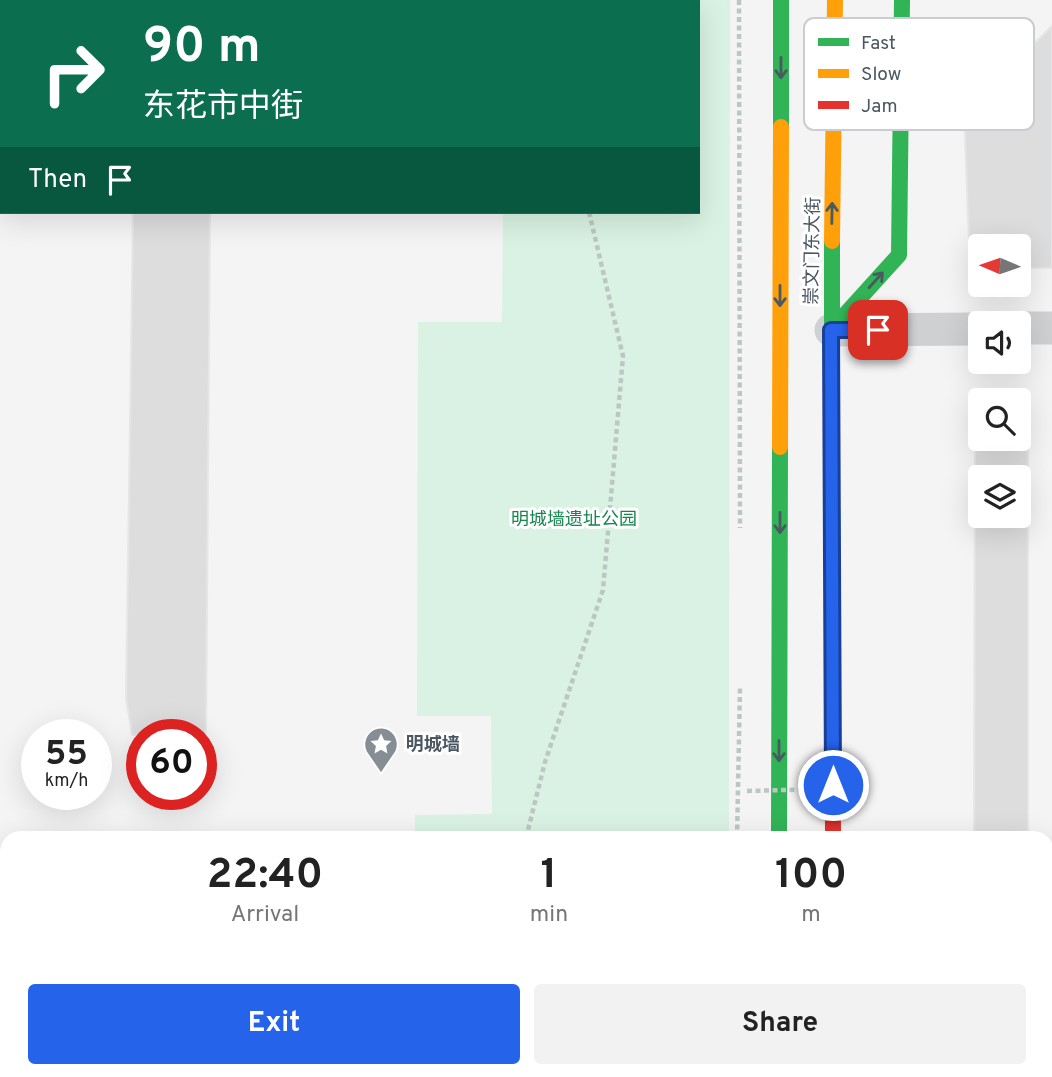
<!DOCTYPE html>
<html lang="en">
<head>
<meta charset="utf-8">
<style>
	:root { --surface:#fff; --page:#f2f2f2; --text:#222; --muted:#767676; --accent:#2563eb }
	body { margin:0; font-family:Overpass,"Noto Sans SC",sans-serif; background:var(--page); color:var(--text); height:100vh; display:flex; flex-direction:column; font-size:26px; white-space:nowrap }
	* { box-sizing:border-box; margin:0 }
	p { font-size:23px; color:var(--muted) }
	.icon { flex:none; width:38px; height:38px; fill:none; stroke:currentColor; stroke-width:2; stroke-linecap:round; stroke-linejoin:round }
	.map { position:relative; flex:1; overflow:hidden }
	.sheet { position:absolute; left:0px; top:831px; width:1054px; height:247px; display:flex; flex-direction:column; background:var(--surface); border-radius:21px 21px 0 0; box-shadow:0 7px 28px #0002 }
	.sheet>* { flex:none }
	.hud { position:absolute; left:0px; top:0px; width:700px; height:214px; box-shadow:0 7px 28px #0002; background:#0b6e4f; color:#fff; overflow:hidden }
	.needle { width:46px; rotate:272deg }
	.fabs { position:absolute; left:968px; top:234px; display:grid; gap:14px }
	.fabs a { display:grid; place-items:center; width:63px; height:63px; border-radius:7px; background:var(--surface); box-shadow:0 7px 28px #0002; font-size:35px }
	.speed { position:absolute; left:21px; top:719px; display:flex; gap:14px; font-size:35px; font-weight:700; text-align:center }
	.speed>* { display:grid; place-content:center; width:91px; height:91px; border-radius:50%; background:var(--surface); box-shadow:0 7px 28px #0002; line-height:1 }
	.speed small { font-size:18px; font-weight:400 }
	.speed .limit { border:10px solid #d22; background:#fff; color:#111 }
	.pin { position:absolute; display:grid; place-items:center; width:60px; height:60px; color:#fff; margin:-30px; border-radius:14px; box-shadow:0 4px 10px #0006 }
	.me { position:absolute; width:77px; margin:-38px; rotate:0deg; stroke-linejoin:round; filter:drop-shadow(0 0 5px #0008) }
	.turn { display:flex; align-items:center; gap:24px; height:147px; padding:0 28px; font-size:32px }
	.turn .icon { width:91px; height:91px; stroke-width:2.5 }
	.turn b { display:block; font-size:49px; line-height:60px }
	.then { display:flex; align-items:center; height:66px; padding:0 28px; background:#0003; gap:14px; font-size:26px }
	.eta { display:flex; justify-content:space-evenly; align-items:center; height:119px; text-align:center }
	.eta b { font-size:42px; font-weight:700; line-height:49px }
	.action { display:flex; gap:14px; margin-top:auto; padding:14px 28px }
	.action a { flex:1; height:80px; border-radius:7px; background:var(--accent); color:#fff; font-size:28px; font-weight:700; line-height:80px; text-align:center }
	.action a+a { background:var(--page); color:var(--text) }
	.map>svg:first-child { display:block }
	.green { fill:#d9f2e3 }
	.building { fill:#ddddde; stroke:#e5e6e7; stroke-width:2; fill-rule:evenodd }
	.lines { fill:none; stroke-linecap:round; stroke-linejoin:round }
	.path { stroke:#bcc7c4; stroke-width:4.5; stroke-dasharray:5 3.5; stroke-linecap:butt }
	.street { stroke:#ced0d2; stroke-width:33 }
	.fast { stroke:#30b455; stroke-width:16 }
	.slow { stroke:#ff9f0a; stroke-width:16 }
	.jam { stroke:#e5322d; stroke-width:16 }
	.rail-casing { stroke:#c9cacc; stroke-width:8 }
	.rail { stroke:#fff; stroke-width:5; stroke-dasharray:16; stroke-linecap:butt }
	.path-bridge { stroke:#bcc7c4; stroke-width:4.5; stroke-dasharray:5 3.5; stroke-linecap:butt }
	.oneway { stroke:#495b60 }
	.route-casing { stroke:#184099; stroke-width:18 }
	.route { stroke:#2563eb; stroke-width:12 }
	.labels { text-anchor:middle; stroke-width:6; stroke-linejoin:round; paint-order:stroke }
	.street-label { font-size:18px; fill:#4a5661; stroke:#fff }
	.park-label { font-size:18px; fill:#17864f; stroke:#fff }
	.poi-label { font-size:18px; font-weight:bold; fill:#4a5661; stroke:#fff; text-anchor:start }
	.key { fill:#fff; stroke:#c9ccd0; stroke-width:2 }
	.key-label { font-size:19px; fill:#4a5661 }
</style>
</head>
<body>
<div class="map">
<svg width="1052" height="1077" viewBox="0 0 1052 1077">
	<rect width="100%" height="100%" fill="#f4f4f4"/>
	<!-- green -->
	<g class="green">
		<path d="M 419,0 L 730,0 L 729,838 L 415,838 L 415,815 L 492,814 L 491,716 L 417,716 L 418,322 L 502,322 L 503,212 L 698,212 L 698,2 Z"/>
		<rect x="416" y="1071" width="313" height="6"/>
	</g>
	<!-- building -->
	<g class="building">
		<path d="M 1052,26 L 1052,268 L 1018,268 L 1018,247 L 980,247 L 980,268 L 970,268 L 964,112 Z"/>
		<path d="M 133,212 L 210,212 L 206,735 L 132,735 L 126,699 Z"/>
		<path d="M 975,431 L 980,431 L 980,439 L 1018,439 L 1018,431 L 1028,431 L 1028,838 L 974,838 ZM 980,478 L 1018,478 L 1018,516 L 980,516 Z"/>
	</g>
	<g class="lines">
		<!-- path -->
		<g class="path">
			<path d="M 540,0 L 540,2"/>
			<path d="M 739,0 L 740,528"/>
			<path d="M 526,838 L 545,762 L 603,590 L 623,356 L 589,212"/>
			<path d="M 737,838 L 740,688"/>
			<path d="M 511,1071 L 512,1077"/>
			<path d="M 737,1077 L 737,1071"/>
		</g>
		<!-- street -->
		<g class="street">
			<path d="M 1018,328 L 1052,328"/>
			<path d="M 831,330 L 980,329"/>
		</g>
		<!-- fast -->
		<g class="fast">
			<path d="M 781,127 L 781,0"/>
			<path d="M 831,330 L 899,255 L 902,0"/>
			<path d="M 832,538 L 832,241"/>
			<path d="M 779,838 L 780,447"/>
		</g>
		<!-- slow -->
		<g class="slow">
			<path d="M 832,241 L 835,0"/>
			<path d="M 780,447 L 781,127"/>
		</g>
		<!-- jam -->
		<g class="jam">
			<path d="M 832,538 L 833,838"/>
			<path d="M 778,1071 L 778,1077"/>
			<path d="M 835,1071 L 835,1077"/>
		</g>
		<!-- rail casing -->
		<g class="rail-casing">
			<g id="rail">
				<path d="M 11,2 L 11,0"/>
				<path d="M 0,78 L 2,65"/>
			</g>
		</g>
		<!-- rail -->
		<use href="#rail" class="rail"/>
		<!-- path-bridge -->
		<path class="path-bridge" d="M 747,791 L 863,788"/>
	</g>
	<!-- one-way arrows -->
	<defs><path id="oneway-shaft" d="M-6 0H5M1.5-3L5.5 0L1.5 3" fill="none" stroke-width="1.6" stroke-linecap="round" stroke-linejoin="round" transform="scale(1.75)"/></defs>
	<g class="oneway">
		<use href="#oneway-shaft" transform="translate(781 68) rotate(90)"/>
		<use href="#oneway-shaft" transform="translate(832 213) rotate(-89)"/>
		<use href="#oneway-shaft" transform="translate(876 280) rotate(-48)"/>
		<use href="#oneway-shaft" transform="translate(780 296) rotate(90)"/>
		<use href="#oneway-shaft" transform="translate(780 523) rotate(90)"/>
		<use href="#oneway-shaft" transform="translate(779 751) rotate(90)"/>
	</g>
	<g class="lines">
		<!-- route casing -->
		<g class="route-casing">
			<path id="route" d="M 833,785 L 831,330 L 878,330"/>
		</g>
		<!-- route -->
		<use href="#route" class="route"/>
	</g>
	<!-- icons -->
	<defs>
		<g id="sight-pin" transform="scale(1.75)"><path d="M0 17L-7.5 6A9.5 9.5 0 1 1 7.5 6Z" fill="#868d94" stroke="#fff"/><path d="M0-6L1.8-2.2L6-1.7L2.9 1.2L3.7 5.4L0 3.3L-3.7 5.4L-2.9 1.2L-6-1.7L-1.8-2.2Z" fill="#fff"/></g>
	</defs>
	<g fill-rule="evenodd">
		<use href="#sight-pin" x="381" y="744"/>
	</g>
	<g class="labels">
		<!-- street labels -->
		<g class="street-label">
			<text transform="translate(812 251) rotate(-89)" y="6">崇文门东大街</text>
		</g>
		<!-- park labels -->
		<g class="park-label">
			<text x="574" y="525">明城墙遗址公园</text>
		</g>
		<!-- poi labels -->
		<g class="poi-label">
			<text x="406" y="750">明城墙</text>
		</g>
	</g>
	<!-- legend -->
	<rect x="804" y="18" width="230" height="112" rx="10" class="key"/>
	<rect x="818" y="38" width="31" height="8" fill="#30b455"/>
	<rect x="818" y="69" width="31" height="9" fill="#ff9f0a"/>
	<rect x="818" y="101" width="31" height="8" fill="#e5322d"/>
	<g class="key-label">
		<text x="861" y="49">Fast</text>
		<text x="861" y="80">Slow</text>
		<text x="861" y="112">Jam</text>
	</g>
</svg>
<div class="fabs">
<a><svg class="needle" viewBox="-14 -14 28 28"><path d="M0-13l5 13h-10z" fill="#e53935"/><path d="M0 13l5-13h-10z" fill="#767676"/></svg></a>
<a><svg class="icon" aria-label="sound" viewBox="0 0 24 24"><path d="M4 9h4l5-4v14l-5-4H4zM17 9q2 3 0 6"/></svg></a>
<a><svg class="icon" aria-label="search" viewBox="0 0 24 24"><circle cx="10" cy="10" r="6"/><path d="M15 15l6 6"/></svg></a>
<a><svg class="icon" aria-label="layers" viewBox="0 0 24 24"><path d="M12 4l9 5-9 5-9-5zM3 14l9 5 9-5"/></svg></a>
</div>
<div class="speed"><div>55<small>km/h</small></div><div class="limit">60</div></div>
<div class="pin" style="left:878px;top:330px;background:#d93025"><svg class="icon" aria-label="arrive" viewBox="0 0 24 24"><path d="M6 21V4h12l-3 4 3 4H6"/></svg></div>
<svg class="me" style="left:833px;top:785px" viewBox="-20 -20 40 40"><circle r="17" fill="#2563eb" stroke="#fff" stroke-width="3"/><path d="M0-11L8 9 0 5-8 9z" fill="#fff"/></svg>
<div class="hud">
<div class="turn"><svg class="icon" aria-label="right" viewBox="0 0 24 24"><path d="M7 20v-9h11M14 6l5 5-5 5"/></svg><div><b>90 m</b>东花市中街</div></div>
<div class="then">Then<svg class="icon" aria-label="arrive" viewBox="0 0 24 24"><path d="M6 21V4h12l-3 4 3 4H6"/></svg></div>
</div>
<section class="sheet">
<div class="eta">
<div><b>22:40</b><p>Arrival</p></div>
<div><b>1</b><p>min</p></div>
<div><b>100</b><p>m</p></div>
</div>
<div class="action"><a>Exit</a><a>Share</a></div>
</section>
</div>
</body>
</html>
